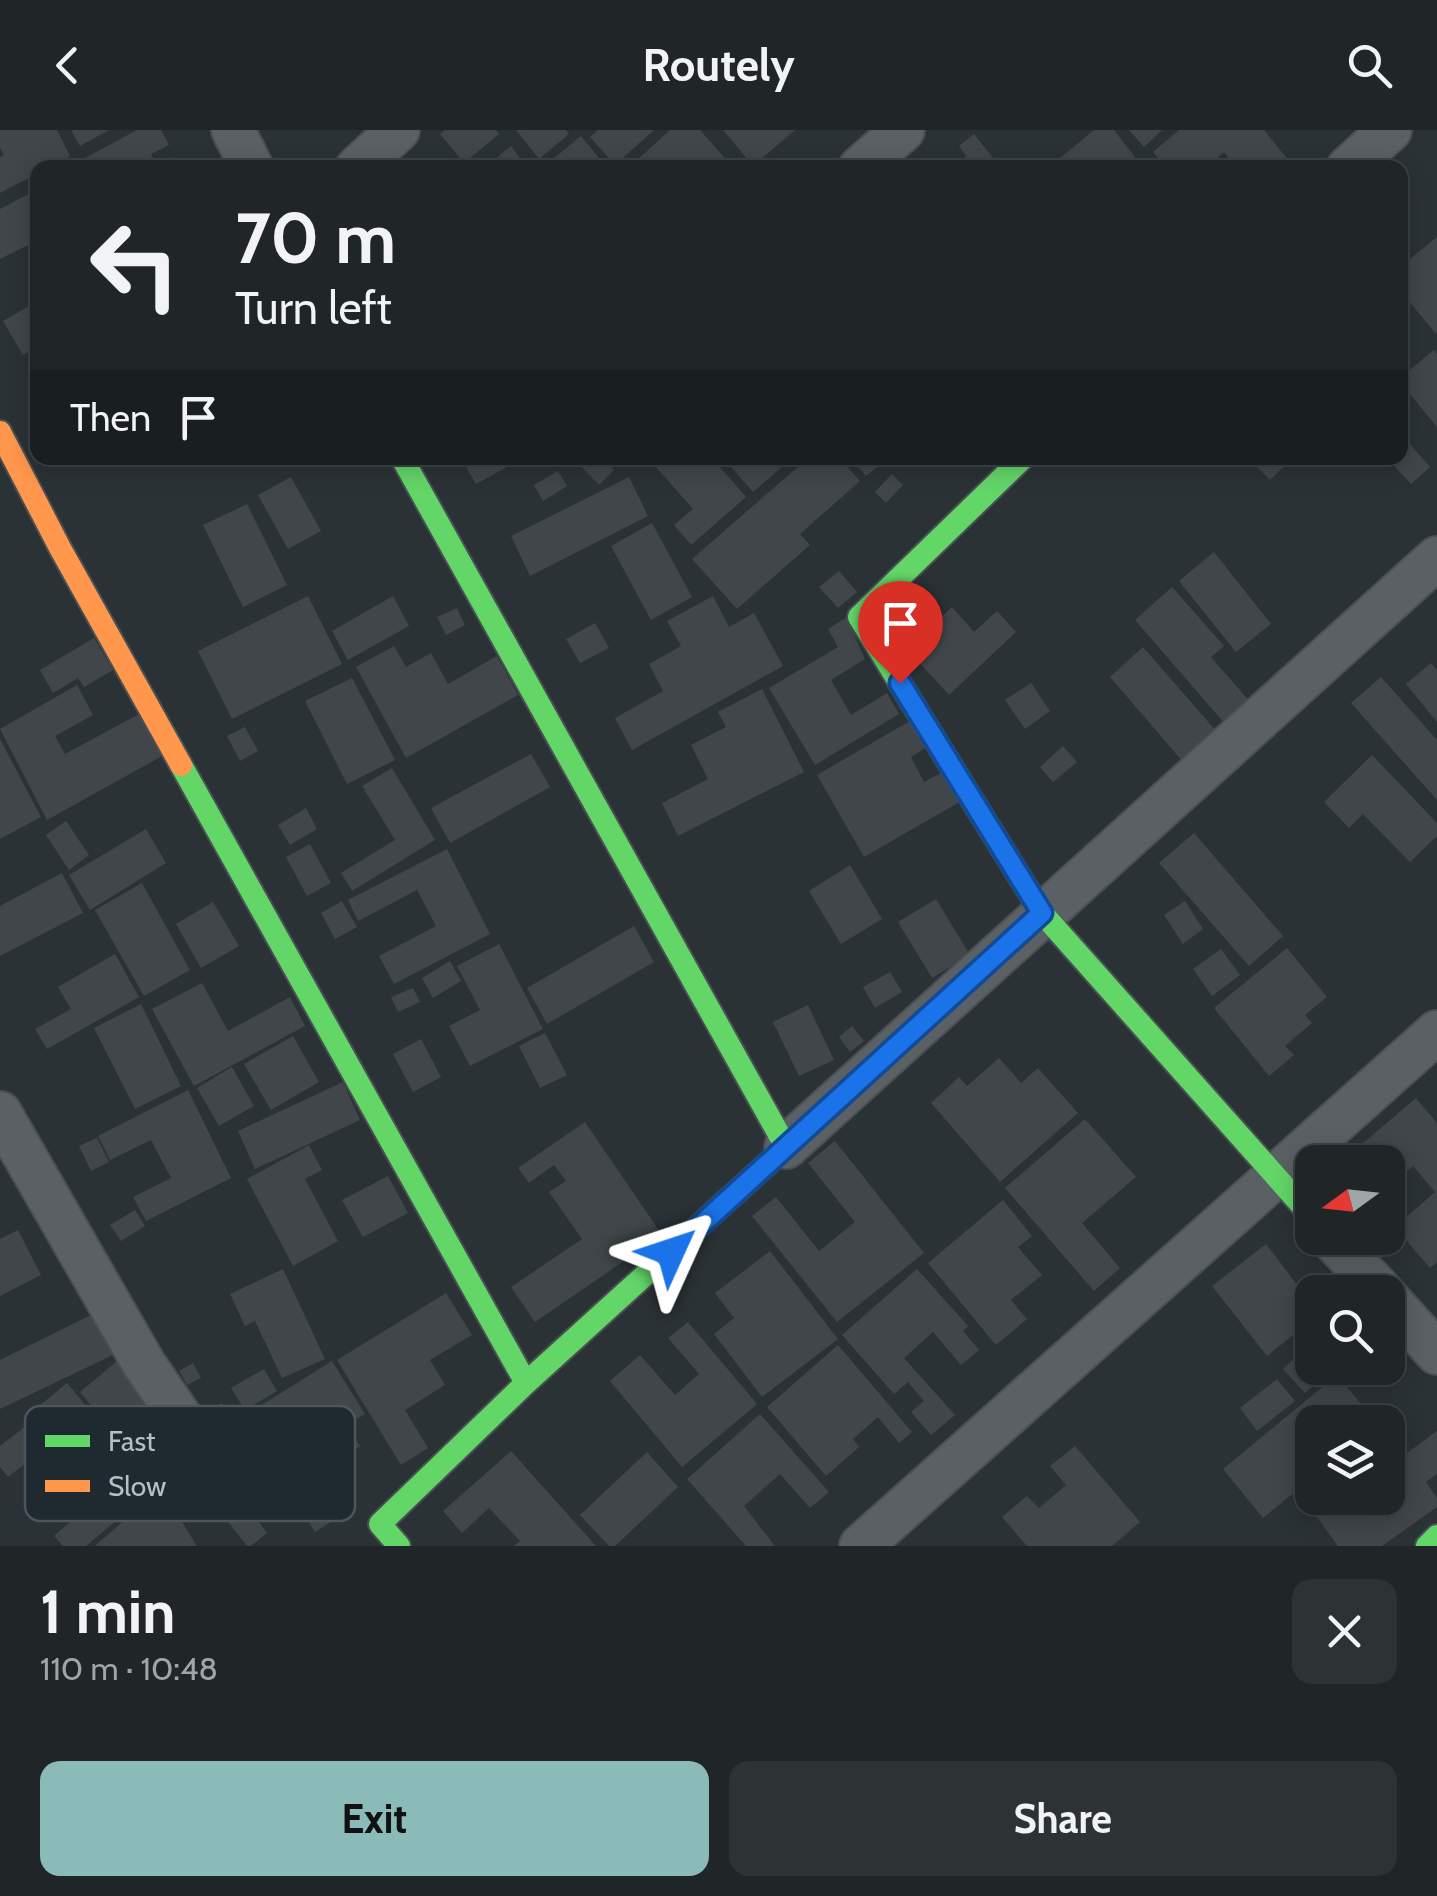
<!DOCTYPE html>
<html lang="en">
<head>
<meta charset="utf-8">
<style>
	:root { --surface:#202628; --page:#2d3234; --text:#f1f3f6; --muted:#a2a5a8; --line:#3d4345; --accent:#8bbbb9 }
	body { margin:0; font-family:Cabin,sans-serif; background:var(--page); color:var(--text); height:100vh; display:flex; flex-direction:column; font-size:38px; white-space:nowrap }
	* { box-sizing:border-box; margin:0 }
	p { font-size:32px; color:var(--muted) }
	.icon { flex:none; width:55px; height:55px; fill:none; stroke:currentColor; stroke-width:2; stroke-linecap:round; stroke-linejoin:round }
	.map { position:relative; height:1416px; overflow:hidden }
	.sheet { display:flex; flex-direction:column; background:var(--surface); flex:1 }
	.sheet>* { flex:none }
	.guide { position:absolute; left:30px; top:30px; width:1378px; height:305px; border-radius:20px; box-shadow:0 5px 25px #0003,0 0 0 2px var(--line); background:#202628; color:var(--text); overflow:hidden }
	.needle { width:65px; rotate:255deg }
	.fabs { position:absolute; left:1295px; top:1015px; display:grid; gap:20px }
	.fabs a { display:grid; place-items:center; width:110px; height:110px; border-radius:20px; background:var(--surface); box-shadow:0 5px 25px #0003,0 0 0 2px var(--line); font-size:50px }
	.pin { position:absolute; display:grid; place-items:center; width:85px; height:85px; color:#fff; margin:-102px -42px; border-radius:50% 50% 50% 0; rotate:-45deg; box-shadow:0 0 10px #0007 }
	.pin .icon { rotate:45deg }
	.me { position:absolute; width:110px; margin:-55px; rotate:48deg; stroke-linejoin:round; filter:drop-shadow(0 0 8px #0008) }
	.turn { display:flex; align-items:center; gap:35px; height:210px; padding:0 40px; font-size:45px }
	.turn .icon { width:130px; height:130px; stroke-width:2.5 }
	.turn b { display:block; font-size:70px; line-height:85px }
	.then { display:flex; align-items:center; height:95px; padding:0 40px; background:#0003; gap:20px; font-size:38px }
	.round { display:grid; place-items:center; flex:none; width:105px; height:105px; border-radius:20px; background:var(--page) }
	.overview { display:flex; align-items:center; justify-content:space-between; height:170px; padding:0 40px }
	h1 { font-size:60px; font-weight:800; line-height:75px }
	.cta { display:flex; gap:20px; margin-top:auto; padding:20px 40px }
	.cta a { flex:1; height:115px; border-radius:20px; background:var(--accent); color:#111; font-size:40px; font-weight:800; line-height:115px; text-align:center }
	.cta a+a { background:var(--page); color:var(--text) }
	header { display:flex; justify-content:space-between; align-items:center; height:130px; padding:0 40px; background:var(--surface); font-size:45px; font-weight:800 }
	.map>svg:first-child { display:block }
	.building { fill:#40464a }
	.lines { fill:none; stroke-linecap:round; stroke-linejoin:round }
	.street-casing { stroke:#494f53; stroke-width:46 }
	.fast-casing { stroke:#494f53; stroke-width:26 }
	.slow-casing { stroke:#494f53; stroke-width:26 }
	.street { stroke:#5b6064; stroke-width:42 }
	.fast { stroke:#63d668; stroke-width:22 }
	.slow { stroke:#ff974d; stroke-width:22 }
	.route-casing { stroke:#114b97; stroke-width:25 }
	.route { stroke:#1a73e8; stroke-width:18 }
	.key { fill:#1f2930; stroke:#4c565d; stroke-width:2.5 }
	.key-label { font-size:28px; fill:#b5bfc6 }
</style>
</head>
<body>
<header><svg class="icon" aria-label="back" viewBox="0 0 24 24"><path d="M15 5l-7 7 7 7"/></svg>Routely<svg class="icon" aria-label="search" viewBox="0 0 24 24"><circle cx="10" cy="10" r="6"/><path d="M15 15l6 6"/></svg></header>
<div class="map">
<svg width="1437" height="1416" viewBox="0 0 1437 1416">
	<rect width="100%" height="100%" fill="#2b3236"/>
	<!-- building -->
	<g class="building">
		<path d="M 0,0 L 57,0 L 70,26 L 49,38 L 38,38 L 38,43 L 0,63 L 0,27 L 4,25 L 0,18 Z"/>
		<path d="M 71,0 L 109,0 L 80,16 Z"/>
		<path d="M 137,0 L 161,0 L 169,15 L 151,24 L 156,34 L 169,27 L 174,38 L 90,38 L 85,28 Z"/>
		<path d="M 445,0 L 496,0 L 499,4 L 464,33 L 440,4 Z"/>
		<path d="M 516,0 L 566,0 L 569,4 L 539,29 Z"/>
		<path d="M 598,0 L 654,0 L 615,35 L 590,7 Z"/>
		<path d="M 670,0 L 700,0 L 729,33 L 724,38 L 642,38 L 636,31 Z"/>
		<path d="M 723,0 L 795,0 L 753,36 Z"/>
		<path d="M 1094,0 L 1114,0 L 1135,27 L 1123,38 L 1048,38 Z"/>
		<path d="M 1129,0 L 1162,0 L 1144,17 Z"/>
		<path d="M 1179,0 L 1264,0 L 1290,32 L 1284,38 L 1236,38 L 1224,22 L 1206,38 L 1166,38 L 1153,22 Z"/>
		<path d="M 974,4 L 1001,38 L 953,38 L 966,26 L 959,16 Z"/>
		<path d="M 581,6 L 607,38 L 542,38 Z"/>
		<path d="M 511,16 L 527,38 L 484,38 Z"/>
		<path d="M 38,59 L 38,110 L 0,129 L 0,79 Z"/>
		<path d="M 1437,107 L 1437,202 L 1435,203 L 1400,160 L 1400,127 L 1405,133 Z"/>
		<path d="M 38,171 L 38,216 L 23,225 L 3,191 Z"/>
		<path d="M 1434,220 L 1437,224 L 1437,297 L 1400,252 L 1400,248 Z"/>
		<path d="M 1400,303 L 1430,337 L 1411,354 L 1387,328 L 1400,328 Z"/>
		<path d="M 461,328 L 524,328 L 476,354 Z"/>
		<path d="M 573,328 L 602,328 L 614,340 L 599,355 Z"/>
		<path d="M 648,328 L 712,328 L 746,367 L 691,415 L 674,395 L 693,379 Z"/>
		<path d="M 723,328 L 792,328 L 753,362 Z"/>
		<path d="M 808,328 L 839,328 L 860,351 L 800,404 L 810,415 L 737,479 L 692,429 Z"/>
		<path d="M 851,328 L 889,328 L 866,346 Z"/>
		<path d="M 1248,328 L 1293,328 L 1270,350 Z"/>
		<path d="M 558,341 L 567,356 L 543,371 L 534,355 Z"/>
		<path d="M 892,344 L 903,355 L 886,373 L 875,362 Z"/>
		<path d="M 291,347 L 321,401 L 288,419 L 258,365 Z"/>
		<path d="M 629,347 L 648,386 L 530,446 L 511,406 Z"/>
		<path d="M 247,374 L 287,455 L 243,477 L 203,395 Z"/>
		<path d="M 652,393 L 692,467 L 651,490 L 611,416 Z"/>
		<path d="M 1214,422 L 1271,494 L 1236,522 L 1179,451 Z"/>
		<path d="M 839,441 L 857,462 L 838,478 L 819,457 Z"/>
		<path d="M 1172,457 L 1224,516 L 1211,527 L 1251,573 L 1226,595 L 1135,490 Z"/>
		<path d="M 308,466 L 342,534 L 232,589 L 198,521 Z"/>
		<path d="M 393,466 L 409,496 L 348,530 L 332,501 Z"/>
		<path d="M 713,466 L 729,497 L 754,483 L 783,536 L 632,620 L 615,588 L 663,561 L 649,534 L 681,516 L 667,491 Z"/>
		<path d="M 952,477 L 974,502 L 997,481 L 1016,502 L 949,565 L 896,507 L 910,494 L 921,506 Z"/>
		<path d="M 457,478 L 465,495 L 446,505 L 437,487 Z"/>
		<path d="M 847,487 L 865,529 L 831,550 L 851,585 L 887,563 L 899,584 L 815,635 L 769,558 L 838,517 L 828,499 Z"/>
		<path d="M 595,493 L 609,518 L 580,533 L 566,509 Z"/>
		<path d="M 94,508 L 113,540 L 84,557 L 78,548 L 53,563 L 40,540 Z"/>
		<path d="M 394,516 L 406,537 L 431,523 L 448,554 L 497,526 L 518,565 L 406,628 L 356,537 Z"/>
		<path d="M 1143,517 L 1218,603 L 1184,633 L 1110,547 Z"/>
		<path d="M 1431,533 L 1437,540 L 1437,592 L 1406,554 Z"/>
		<path d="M 1381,547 L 1437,610 L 1437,670 L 1351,573 Z"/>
		<path d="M 352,548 L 395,630 L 347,654 L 305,571 Z"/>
		<path d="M 1031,553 L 1050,581 L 1025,599 L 1005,570 Z"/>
		<path d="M 77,555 L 93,585 L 55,606 L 65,624 L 139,584 L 162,626 L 47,690 L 0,599 Z"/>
		<path d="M 762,559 L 804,642 L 678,706 L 662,673 L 708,649 L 691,615 L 726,597 L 718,582 Z"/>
		<path d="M 915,588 L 930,615 L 911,627 L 924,652 L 946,640 L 963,670 L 864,727 L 817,645 Z"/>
		<path d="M 245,597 L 258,621 L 240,631 L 227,606 Z"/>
		<path d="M 0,609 L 41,687 L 0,709 Z"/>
		<path d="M 1063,616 L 1077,632 L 1053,652 L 1040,637 Z"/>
		<path d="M 531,624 L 550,657 L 450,713 L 431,678 Z"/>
		<path d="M 1372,625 L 1437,693 L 1437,706 L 1410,732 L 1363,684 L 1349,698 L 1324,672 Z"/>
		<path d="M 392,638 L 435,710 L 352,761 L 341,743 L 395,710 L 362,656 Z"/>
		<path d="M 306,678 L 317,699 L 290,715 L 278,695 Z"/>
		<path d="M 66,691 L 89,725 L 69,740 L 46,705 Z"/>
		<path d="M 146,699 L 166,733 L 90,780 L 69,745 Z"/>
		<path d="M 1194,703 L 1283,806 L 1249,836 L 1159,733 Z"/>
		<path d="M 310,714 L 331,753 L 307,766 L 286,727 Z"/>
		<path d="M 447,719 L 490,804 L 394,854 L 379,826 L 436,796 L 417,760 L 358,791 L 348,770 Z"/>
		<path d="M 850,735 L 882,789 L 841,814 L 809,761 Z"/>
		<path d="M 62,743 L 83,783 L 0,826 L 0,776 Z"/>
		<path d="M 142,753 L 190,840 L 144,866 L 95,780 Z"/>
		<path d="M 936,769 L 970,825 L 932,848 L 898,792 Z"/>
		<path d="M 342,771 L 357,797 L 335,809 L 321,783 Z"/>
		<path d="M 1185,771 L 1203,799 L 1183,814 L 1164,785 Z"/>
		<path d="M 213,772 L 239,816 L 201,838 L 176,794 Z"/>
		<path d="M 634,796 L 654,832 L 547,894 L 527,858 Z"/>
		<path d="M 499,814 L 543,899 L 470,936 L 449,896 L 480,880 L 457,836 Z"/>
		<path d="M 1287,818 L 1327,867 L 1305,885 L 1312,893 L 1285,916 L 1294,925 L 1269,946 L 1214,878 Z"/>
		<path d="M 1221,819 L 1240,845 L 1212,866 L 1193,839 Z"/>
		<path d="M 115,824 L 139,867 L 47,919 L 35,899 L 71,879 L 58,857 Z"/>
		<path d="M 450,831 L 461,851 L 433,868 L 422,848 Z"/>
		<path d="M 890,842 L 902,862 L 875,878 L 863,857 Z"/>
		<path d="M 202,853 L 228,901 L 290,867 L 305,896 L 194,956 L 152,879 Z"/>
		<path d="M 413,858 L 420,872 L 398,882 L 391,867 Z"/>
		<path d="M 141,874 L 181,956 L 135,979 L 94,898 Z"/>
		<path d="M 808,875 L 834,930 L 799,946 L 773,892 Z"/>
		<path d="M 852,896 L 864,911 L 850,922 L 839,907 Z"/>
		<path d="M 545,903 L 567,945 L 540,958 L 519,916 Z"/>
		<path d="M 293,906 L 319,952 L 271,980 L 244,934 Z"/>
		<path d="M 421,909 L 441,947 L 413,962 L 393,924 Z"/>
		<path d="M 999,928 L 1021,953 L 1038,938 L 1078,983 L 1000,1052 L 931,973 L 959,947 L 967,956 Z"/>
		<path d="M 232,937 L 254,976 L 219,996 L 197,958 Z"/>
		<path d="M 343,952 L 360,990 L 255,1039 L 238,1001 Z"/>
		<path d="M 188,960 L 231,1048 L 146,1091 L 133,1067 L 171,1048 L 151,1010 L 110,1030 L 98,1006 Z"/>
		<path d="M 1416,968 L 1437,993 L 1437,1132 L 1430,1138 L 1395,1097 L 1435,1062 L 1413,1036 L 1388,1058 L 1388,1032 L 1341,1032 Z"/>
		<path d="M 1085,989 L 1136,1047 L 1082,1093 L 1120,1138 L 1094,1161 L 1005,1058 Z"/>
		<path d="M 585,992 L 662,1105 L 535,1192 L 511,1157 L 582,1109 L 549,1062 L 566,1051 L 554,1035 L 529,1053 L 518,1038 Z"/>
		<path d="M 97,1008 L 109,1032 L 91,1041 L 79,1016 Z"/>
		<path d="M 835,1011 L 924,1123 L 837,1192 L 752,1086 L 776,1067 L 819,1121 L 855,1092 L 808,1033 Z"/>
		<path d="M 309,1015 L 322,1040 L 305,1049 L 338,1111 L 293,1136 L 247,1049 Z"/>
		<path d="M 388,1046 L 408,1083 L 363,1107 L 342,1070 Z"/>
		<path d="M 1003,1070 L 1032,1106 L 1018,1117 L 1042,1145 L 1011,1170 L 1027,1189 L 996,1215 L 928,1133 Z"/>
		<path d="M 135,1080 L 145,1096 L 121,1111 L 110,1095 Z"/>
		<path d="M 18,1100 L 41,1145 L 0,1166 L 0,1109 Z"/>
		<path d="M 1266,1114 L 1312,1174 L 1312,1190 L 1267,1226 L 1212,1156 Z"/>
		<path d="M 770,1121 L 838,1209 L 762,1267 L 714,1204 L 734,1188 L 715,1163 Z"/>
		<path d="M 283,1139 L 325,1229 L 282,1248 L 255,1191 L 245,1196 L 230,1164 Z"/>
		<path d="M 917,1139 L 968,1196 L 963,1201 L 979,1220 L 961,1235 L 933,1202 L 904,1228 L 955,1285 L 931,1305 L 911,1282 L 924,1271 L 908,1252 L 894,1264 L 842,1205 Z"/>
		<path d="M 446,1163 L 472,1205 L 430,1230 L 445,1255 L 405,1280 L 428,1318 L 401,1335 L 337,1230 Z"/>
		<path d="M 97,1182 L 117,1223 L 0,1279 L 0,1230 Z"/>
		<path d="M 688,1192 L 757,1274 L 682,1337 L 610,1251 L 640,1225 L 675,1265 L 699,1244 L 668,1208 Z"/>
		<path d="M 1312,1213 L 1312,1238 L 1333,1238 L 1305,1263 L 1283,1239 Z"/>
		<path d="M 838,1215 L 912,1302 L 899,1313 L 878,1287 L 853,1309 L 859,1317 L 826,1346 L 767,1277 Z"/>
		<path d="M 122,1227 L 153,1267 L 112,1301 L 80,1262 Z"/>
		<path d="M 332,1231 L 365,1284 L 347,1295 L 360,1316 L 325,1338 L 351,1379 L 315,1402 L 244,1286 Z"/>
		<path d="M 193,1233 L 201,1248 L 187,1255 L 179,1241 Z"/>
		<path d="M 264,1239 L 277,1261 L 245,1280 L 231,1258 Z"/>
		<path d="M 1337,1245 L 1376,1292 L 1312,1292 L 1312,1348 L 1263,1388 L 1223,1339 Z"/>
		<path d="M 1277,1249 L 1295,1271 L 1257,1301 L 1240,1278 Z"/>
		<path d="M 67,1253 L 142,1342 L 167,1322 L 179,1338 L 86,1416 L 63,1416 L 54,1406 L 96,1370 L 50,1314 L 8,1347 L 0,1337 L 0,1316 L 31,1292 L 27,1286 Z"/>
		<path d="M 222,1273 L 228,1287 L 208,1296 L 202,1282 Z"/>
		<path d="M 760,1284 L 829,1362 L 810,1378 L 780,1344 L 744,1376 L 775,1416 L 746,1416 L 687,1349 Z"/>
		<path d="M 1437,1301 L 1437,1344 L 1426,1352 L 1437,1368 L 1437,1377 L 1382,1416 L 1338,1416 L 1317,1387 L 1345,1368 L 1388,1368 L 1388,1337 Z"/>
		<path d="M 1075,1316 L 1140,1392 L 1112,1416 L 1027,1416 L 1002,1387 L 1027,1366 L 1039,1378 L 1066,1355 L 1050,1336 Z"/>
		<path d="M 511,1321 L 596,1416 L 514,1416 L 520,1411 L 489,1378 L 462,1403 L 443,1381 Z"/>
		<path d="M 647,1322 L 678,1357 L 615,1416 L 609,1416 L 580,1385 Z"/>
		<path d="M 161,1358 L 197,1416 L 95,1416 Z"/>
		<path d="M 242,1369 L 267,1403 L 251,1416 L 247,1416 L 223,1385 Z"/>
	</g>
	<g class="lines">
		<!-- street casing -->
		<g class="street-casing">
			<g id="street">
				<path d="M 233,0 L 252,38"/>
				<path d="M 357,38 L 398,0"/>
				<path d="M 860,38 L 903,0"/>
				<path d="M 1348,38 L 1390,0"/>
				<path d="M 0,983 L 144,1234 L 196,1310"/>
				<path d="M 786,1017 L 1437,428"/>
				<path d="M 1331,1108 L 1382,1162"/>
				<path d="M 1388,1169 L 1437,1223"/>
				<path d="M 861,1416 L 1437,902"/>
			</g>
		</g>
		<!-- fast casing -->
		<g class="fast-casing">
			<g id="fast">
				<path d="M 1023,328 L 859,487 L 1042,783 L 1312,1087"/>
				<path d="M 181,635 L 526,1253"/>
				<path d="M 399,1416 L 380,1394 L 526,1253 L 786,1017 L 402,328"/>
				<path d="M 1427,1416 L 1437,1406"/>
			</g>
		</g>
		<!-- slow casing -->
		<g class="slow-casing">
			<path id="slow" d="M 0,302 L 60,418 L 181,635"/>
		</g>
		<!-- street -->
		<use href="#street" class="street"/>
		<!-- fast -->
		<use href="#fast" class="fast"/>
		<!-- slow -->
		<use href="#slow" class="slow"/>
	</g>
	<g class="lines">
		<!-- route casing -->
		<g class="route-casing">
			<path id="route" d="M 671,1122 L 1042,783 L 900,553"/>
		</g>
		<!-- route -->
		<use href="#route" class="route"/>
	</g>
	<!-- legend -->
	<rect x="25" y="1276" width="330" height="115" rx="15" class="key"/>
	<rect x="45" y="1305" width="45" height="12" fill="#63d668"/>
	<rect x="45" y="1350" width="45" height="12" fill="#ff974d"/>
	<g class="key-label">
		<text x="108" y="1321">Fast</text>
		<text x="108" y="1366">Slow</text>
	</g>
</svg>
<div class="fabs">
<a><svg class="needle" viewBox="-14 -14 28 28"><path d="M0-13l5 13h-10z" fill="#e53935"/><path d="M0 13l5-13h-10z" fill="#a2a5a8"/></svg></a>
<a><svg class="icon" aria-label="search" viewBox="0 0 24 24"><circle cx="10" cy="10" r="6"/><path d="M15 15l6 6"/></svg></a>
<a><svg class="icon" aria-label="layers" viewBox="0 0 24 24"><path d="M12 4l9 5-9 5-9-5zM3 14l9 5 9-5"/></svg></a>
</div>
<div class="pin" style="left:900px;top:553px;background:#d93025"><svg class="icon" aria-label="arrive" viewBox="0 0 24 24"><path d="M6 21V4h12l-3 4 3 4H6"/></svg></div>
<svg class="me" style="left:671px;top:1122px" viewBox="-20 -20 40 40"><path d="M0-17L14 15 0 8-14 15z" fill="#1a73e8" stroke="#fff" stroke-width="4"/></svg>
<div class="guide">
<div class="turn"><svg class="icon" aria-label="left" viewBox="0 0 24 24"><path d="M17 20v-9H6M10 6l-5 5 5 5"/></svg><div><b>70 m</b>Turn left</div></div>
<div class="then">Then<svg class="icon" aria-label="arrive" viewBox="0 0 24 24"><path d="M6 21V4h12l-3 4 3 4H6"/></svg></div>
</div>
</div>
<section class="sheet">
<div class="overview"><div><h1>1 min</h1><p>110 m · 10:48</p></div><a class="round"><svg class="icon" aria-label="close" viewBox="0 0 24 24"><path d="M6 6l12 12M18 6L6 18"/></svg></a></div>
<div class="cta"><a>Exit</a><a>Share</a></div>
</section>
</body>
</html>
